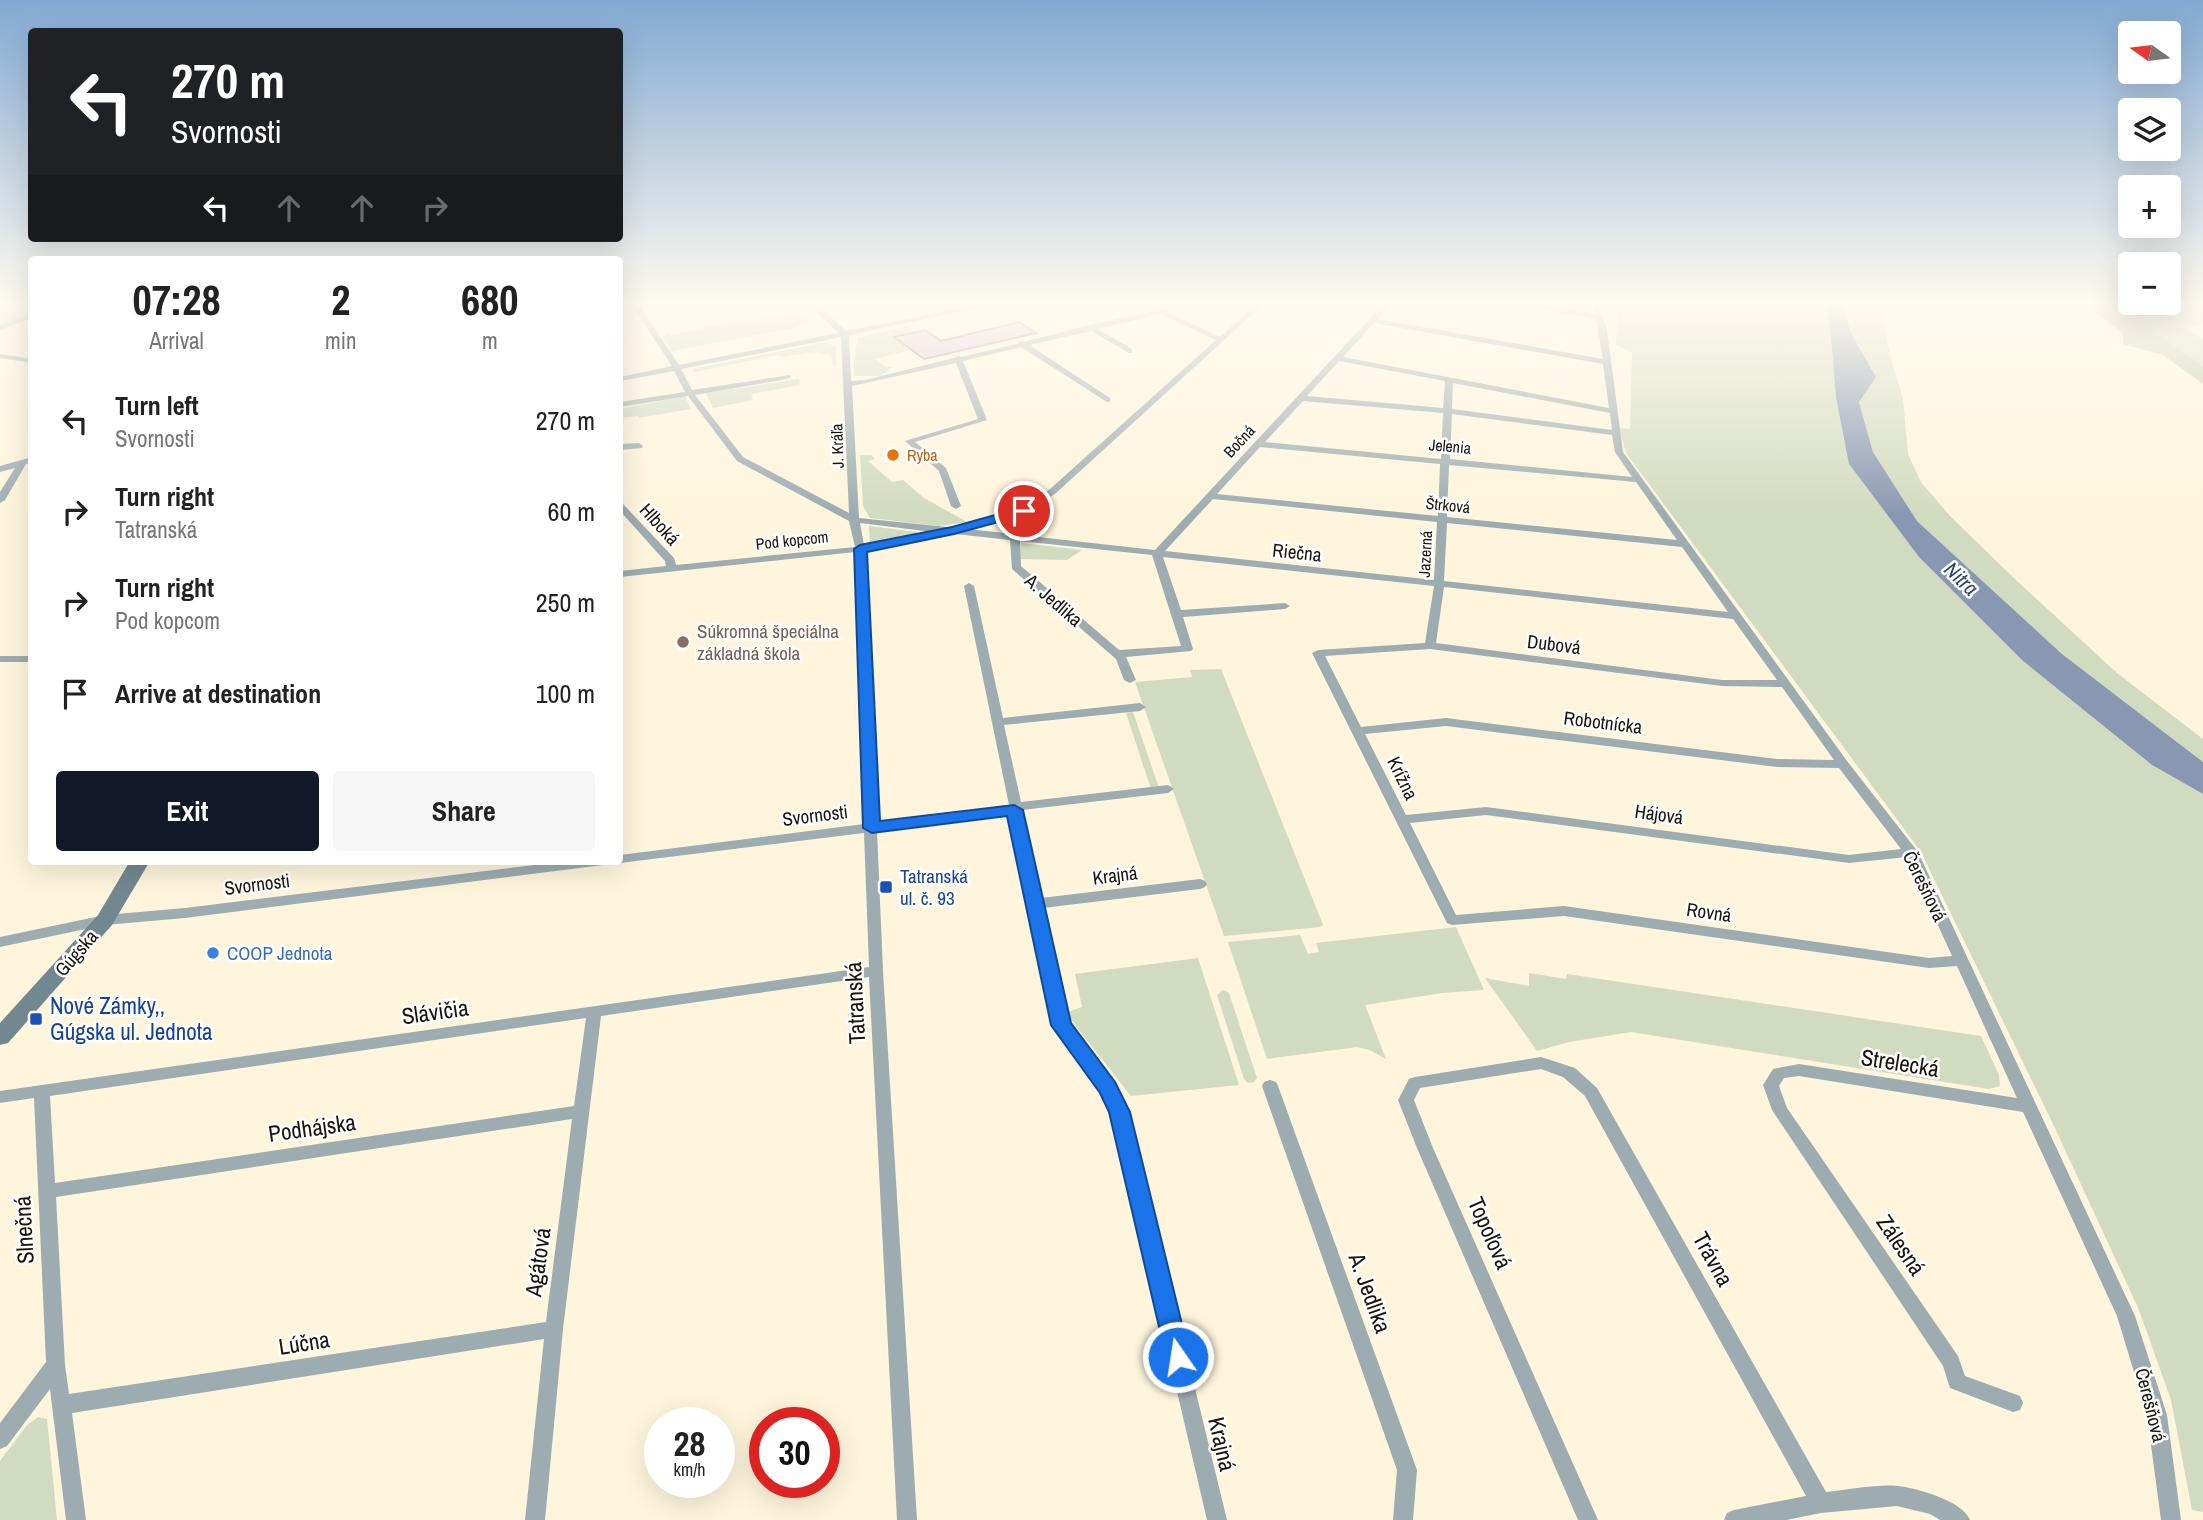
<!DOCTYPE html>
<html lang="en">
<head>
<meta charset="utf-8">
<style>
	:root { --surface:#fff; --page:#f6f6f6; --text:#222; --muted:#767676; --accent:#111827 }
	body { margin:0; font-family:"Archivo Narrow",sans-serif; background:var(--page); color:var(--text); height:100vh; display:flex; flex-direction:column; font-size:26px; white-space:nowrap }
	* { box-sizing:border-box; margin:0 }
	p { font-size:23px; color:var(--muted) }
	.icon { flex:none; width:38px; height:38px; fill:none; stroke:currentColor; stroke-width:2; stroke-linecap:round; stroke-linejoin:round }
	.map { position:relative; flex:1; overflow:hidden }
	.details { position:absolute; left:28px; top:256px; width:595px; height:609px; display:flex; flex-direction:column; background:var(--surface); border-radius:7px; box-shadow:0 7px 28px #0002 }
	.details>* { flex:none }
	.banner { position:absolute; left:28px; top:28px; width:595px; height:214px; border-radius:7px; box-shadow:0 7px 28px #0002; background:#202124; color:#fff; overflow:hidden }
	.needle { width:46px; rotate:284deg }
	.buttons { position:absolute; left:2118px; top:21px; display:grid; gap:14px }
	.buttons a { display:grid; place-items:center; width:63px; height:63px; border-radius:7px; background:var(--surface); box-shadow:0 7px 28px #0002; font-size:35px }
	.speed { position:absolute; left:644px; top:1407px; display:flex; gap:14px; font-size:35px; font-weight:700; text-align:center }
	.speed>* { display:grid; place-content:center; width:91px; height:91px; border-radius:50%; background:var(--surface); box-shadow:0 7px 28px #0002; line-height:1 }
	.speed small { font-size:18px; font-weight:400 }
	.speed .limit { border:10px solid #d22; background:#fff; color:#111 }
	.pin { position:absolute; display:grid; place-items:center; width:60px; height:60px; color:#fff; margin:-30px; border:4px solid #fff; border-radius:50%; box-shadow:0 2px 7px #0007 }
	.me { position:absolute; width:77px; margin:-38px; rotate:347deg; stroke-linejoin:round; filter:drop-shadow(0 0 5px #0008) }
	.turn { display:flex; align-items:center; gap:24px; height:147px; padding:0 28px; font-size:32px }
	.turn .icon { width:91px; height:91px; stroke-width:2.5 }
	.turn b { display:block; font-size:49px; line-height:60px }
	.lanes { display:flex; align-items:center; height:66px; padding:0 28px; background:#0003; justify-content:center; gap:35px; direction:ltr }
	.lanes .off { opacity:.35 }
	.eta { display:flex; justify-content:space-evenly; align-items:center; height:119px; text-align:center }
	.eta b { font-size:42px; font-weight:700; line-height:49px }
	.button { display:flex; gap:14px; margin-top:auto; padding:14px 28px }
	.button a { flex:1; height:80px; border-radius:7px; background:var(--accent); color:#fff; font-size:28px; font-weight:700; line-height:80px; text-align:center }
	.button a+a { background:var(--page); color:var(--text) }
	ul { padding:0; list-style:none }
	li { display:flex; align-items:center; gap:21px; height:91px; padding:0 28px }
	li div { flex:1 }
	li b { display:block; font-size:26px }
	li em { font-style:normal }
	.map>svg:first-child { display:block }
	.green { fill:#d1dbbf }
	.forest { fill:#bec8ab }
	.water { fill:#8998b2 }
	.building { fill:#d4c5db; stroke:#938599; stroke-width:2 }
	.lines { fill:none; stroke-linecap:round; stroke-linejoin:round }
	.street { fill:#9cacb1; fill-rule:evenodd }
	.secondary { fill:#728890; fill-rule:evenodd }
	.route { fill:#1a73e8; stroke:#114b97; stroke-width:2 }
	.food-dot { fill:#e8710a; stroke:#fff; stroke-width:2.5 }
	.education-dot { fill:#8d6e63; stroke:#fff; stroke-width:2.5 }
	.transit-dot { fill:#1a4fb4; stroke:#fff; stroke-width:2.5 }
	.shop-dot { fill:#3f7fe0; stroke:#fff; stroke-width:2.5 }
	.labels { text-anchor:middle; stroke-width:5; stroke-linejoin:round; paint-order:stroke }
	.far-street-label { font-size:16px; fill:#18150c; stroke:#fff }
	.far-food-label { font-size:16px; fill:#c56008; stroke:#fff; text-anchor:start }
	.street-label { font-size:19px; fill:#18150c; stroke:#fff }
	.education-label { font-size:19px; fill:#785e54; stroke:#fff; text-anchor:start }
	.transit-label { font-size:19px; fill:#164399; stroke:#fff; text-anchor:start }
	.shop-label { font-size:19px; fill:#366cbe; stroke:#fff; text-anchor:start }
	.water-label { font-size:21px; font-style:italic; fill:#30466d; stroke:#fff }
	.near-street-label { font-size:23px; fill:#18150c; stroke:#fff }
	.near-transit-label { font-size:23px; fill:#164399; stroke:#fff; text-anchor:start }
</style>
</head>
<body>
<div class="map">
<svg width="2203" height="1520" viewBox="0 0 2203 1520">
	<rect width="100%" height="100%" fill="#fef5dc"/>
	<!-- green -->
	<g class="green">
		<path d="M 0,302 L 31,302 L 31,313 L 0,326 Z"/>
		<path d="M 1618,302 L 1824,302 L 1830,326 L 1836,398 L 1849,464 L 1919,557 L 2023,661 L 2152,765 L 2203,794 L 2203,1512 L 2192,1510 L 2171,1400 L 2139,1310 L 2053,1124 L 1921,852 L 1626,453 L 1619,428 L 1630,429 L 1632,353 L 1616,345 Z"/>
		<path d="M 1841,302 L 1879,302 L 1891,359 L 1903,398 L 1908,454 L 1921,482 L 1950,516 L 2018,582 L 2117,673 L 2203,739 L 2203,762 L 2062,654 L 1917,521 L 1873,452 L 1859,402 L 1876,377 L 1851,333 Z"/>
		<path d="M 2112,302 L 2203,302 L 2203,324 L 2187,328 L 2203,339 L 2203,366 Z"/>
		<path d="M 801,311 L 811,321 L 794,328 L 672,351 L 662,337 L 669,333 L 671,335 L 731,322 L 734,324 Z"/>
		<path d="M 907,326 L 913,331 L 893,337 L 910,350 L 875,359 L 886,367 L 893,367 L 880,376 L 854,376 C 853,363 855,351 858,338 Z"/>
		<path d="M 825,342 L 836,346 L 836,365 L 833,365 L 831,356 L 814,352 L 783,357 L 779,355 L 695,372 L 693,369 Z"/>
		<path d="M 799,379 L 800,385 L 751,394 L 753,400 L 713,408 L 706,393 Z"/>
		<path d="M 685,396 L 691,409 L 639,418 L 638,416 L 620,418 L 620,409 Z"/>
		<path d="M 860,455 L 871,455 L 875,459 L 868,461 L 892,482 L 903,480 L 924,498 L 967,522 L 939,526 L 870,518 L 863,506 Z"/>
		<path d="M 869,526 L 917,532 L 918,534 L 870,543 Z"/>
		<path d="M 1021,543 L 1082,550 L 1067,560 L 1020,559 Z"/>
		<path d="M 1221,669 L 1323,925 L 1320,927 L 1224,936 L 1135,682 L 1192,677 L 1190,670 Z"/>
		<path d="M 1133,712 L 1159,788 L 1151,789 L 1126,713 Z"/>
		<path d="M 1456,927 L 1484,990 L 1442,993 L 1365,1005 L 1386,1059 L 1370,1050 L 1357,1047 L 1267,1059 L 1228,942 L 1300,935 L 1308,954 L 1319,952 L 1316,943 Z"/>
		<path d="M 1198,958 L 1239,1085 L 1131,1096 L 1072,1021 L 1068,1012 L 1082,1007 L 1075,974 Z"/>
		<path d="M 1529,973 L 1566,979 L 1567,974 L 1981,1036 L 1999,1075 L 2000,1086 L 1989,1089 L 1631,1032 L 1569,1042 L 1537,1051 L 1485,978 L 1529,986 Z"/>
		<path d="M 1223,990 L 1229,993 L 1257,1078 L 1254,1082 L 1248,1083 L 1244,1079 L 1217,995 Z"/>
		<path d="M 38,1417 L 47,1419 L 57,1520 L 0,1520 L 0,1461 L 27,1425 Z"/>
	</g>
	<!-- forest -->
	<path class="forest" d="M 2081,302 L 2112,302 L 2203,366 L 2203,384 L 2163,355 L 2123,344 L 2123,333 Z"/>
	<!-- water -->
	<path class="water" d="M 1824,302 L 1841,302 L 1851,333 L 1876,377 L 1859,402 L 1873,452 L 1917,521 L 2062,654 L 2203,762 L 2203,794 L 2152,765 L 2023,661 L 1919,557 L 1849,464 L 1836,398 L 1830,326 Z"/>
	<!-- building -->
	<path class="building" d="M 1019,322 L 1036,333 L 924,359 L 894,337 L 925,330 L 941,341 Z"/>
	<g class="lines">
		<!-- street -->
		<g class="street">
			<path d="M 653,302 L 668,302 L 642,309 L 679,365 L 838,333 L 807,302 L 815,302 L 846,331 L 991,302 L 1007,302 L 849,335 L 851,381 L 865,380 L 954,358 L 958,356 L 961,357 L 1017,344 L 1020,341 L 1024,342 L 1090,325 L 1154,311 L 1137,302 L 1147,302 L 1220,337 L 1258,302 L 1266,302 L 1056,493 L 1027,513 L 968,529 L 1155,550 L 1385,302 L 1392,302 L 1378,319 L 1603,359 L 1596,319 L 1507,302 L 1526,302 L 1595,314 L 1592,302 L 1599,302 L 1607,330 L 1623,452 L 1847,761 L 1918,852 L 2135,1316 L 2167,1415 L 2181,1520 L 2161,1520 L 2147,1415 L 2117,1316 L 2023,1112 L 1799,1076 L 1784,1078 L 1779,1086 L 1787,1108 L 1958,1356 L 1965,1376 L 2020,1396 L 2023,1403 L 2020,1410 L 2013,1412 L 1950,1388 L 1943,1366 L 1772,1110 L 1763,1085 L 1773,1069 L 1799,1064 L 2017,1098 L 1957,966 L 1929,968 L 1564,916 L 1452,925 L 1447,923 L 1312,653 L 1318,650 L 1425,643 L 1434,586 L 1163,557 L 1181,610 L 1285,603 L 1290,606 L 1285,609 L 1183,617 L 1193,649 L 1191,651 L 1126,657 L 1136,680 L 1130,683 L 1124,680 L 1116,659 L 1012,569 L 1010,540 L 946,533 L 941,536 L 865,551 L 877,823 L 1009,805 L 964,586 L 969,583 L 974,586 L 1003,718 L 1140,703 L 1146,707 L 1140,711 L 1004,725 L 1021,802 L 1168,785 L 1174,789 L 1168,793 L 1022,810 L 1041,898 L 1200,879 L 1205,881 L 1207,884 L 1205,887 L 1200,889 L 1043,908 L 1068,1023 L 1114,1084 L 1128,1113 L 1227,1520 L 1207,1520 L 1112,1113 L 1102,1092 L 1053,1025 L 1010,815 L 877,831 L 883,971 L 917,1520 L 897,1520 L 869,977 L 601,1016 L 563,1329 L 545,1520 L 525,1520 L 544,1339 L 72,1413 L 86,1520 L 66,1520 L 50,1389 L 7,1446 L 0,1449 L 0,1423 L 46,1362 L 34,1098 L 0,1103 L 0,1091 L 869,967 L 864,833 L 620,863 L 615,861 L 620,861 L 620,855 L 864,824 L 855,552 L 620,577 L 620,571 L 666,566 L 665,561 L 620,511 L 620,503 L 623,504 L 674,558 L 676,565 L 855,547 L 849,521 L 737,461 L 688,396 L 620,407 L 620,402 L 685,392 L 674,371 L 620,381 L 620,377 L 672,366 L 634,308 ZM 1160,314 L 1216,340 L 1050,489 L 1021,509 L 959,526 L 957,528 L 859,518 L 852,386 L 956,363 L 978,419 L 905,441 L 939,471 L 951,506 L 956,509 L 961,506 L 946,468 L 915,442 L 987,420 L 963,361 L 1021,347 L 1107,402 L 1110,402 L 1110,398 L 1029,345 L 1091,331 L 1129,353 L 1132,353 L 1132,349 L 1098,329 ZM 1374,323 L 1603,364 L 1609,408 L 1343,357 ZM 841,337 L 849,513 L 743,457 L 695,395 L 787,379 L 791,377 L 790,375 L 692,390 L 681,369 ZM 1339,361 L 1445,381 L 1443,408 L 1307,396 ZM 1453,383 L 1610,413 L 1612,430 L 1452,409 ZM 1303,401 L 1443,413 L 1441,459 L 1265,442 ZM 1452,414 L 1612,435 L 1615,452 L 1632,477 L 1450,459 ZM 1260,447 L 1440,464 L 1438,516 L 1217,494 ZM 1449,465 L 1636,482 L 1677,540 L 1447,517 ZM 1213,499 L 1437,522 L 1434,580 L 1165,551 ZM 860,523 L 933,532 L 864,545 ZM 1447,523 L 1682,547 L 1728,612 L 1444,581 ZM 1020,541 L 1152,555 L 1181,646 L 1119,650 L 1021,566 ZM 1444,587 L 1733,619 L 1777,680 L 1722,680 L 1436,643 ZM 1430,649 L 1722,686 L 1782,687 L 1834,760 L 1777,759 L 1446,718 L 1361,727 L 1325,656 ZM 1446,726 L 1777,767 L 1839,768 L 1901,849 L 1849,855 L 1486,807 L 1406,815 L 1365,734 ZM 1486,815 L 1849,863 L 1907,857 L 1952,956 L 1929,958 L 1564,906 L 1456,915 L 1410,823 ZM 586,1018 L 574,1106 L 55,1183 L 50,1096 ZM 572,1119 L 546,1322 L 69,1394 L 65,1365 L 56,1197 Z"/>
			<path d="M 32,313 L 32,318 L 0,330 L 0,325 Z"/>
			<path d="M 0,354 L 32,359 L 32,363 L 0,358 Z"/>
			<path d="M 639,443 L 643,446 L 642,448 L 620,450 L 620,444 Z"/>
			<path d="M 32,457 L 32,463 L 26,464 L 5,500 L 0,503 L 0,492 L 15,468 L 0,472 L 0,466 Z"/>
			<rect x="0" y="656" width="32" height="6"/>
			<path d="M 567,861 L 610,861 L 608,864 L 603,865 L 185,918 L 105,925 L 0,947 L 0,937 L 105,915 L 185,908 Z"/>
			<path d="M 1541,1057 L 1575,1068 L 1597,1088 L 1826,1492 C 1847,1490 1878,1484 1898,1486 C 1917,1488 1963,1501 1970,1520 L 1940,1520 L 1930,1514 L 1897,1506 L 1821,1513 L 1786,1520 L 1724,1520 L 1727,1513 L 1734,1510 L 1806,1496 L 1585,1096 L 1563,1077 L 1541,1069 L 1420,1088 L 1414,1100 L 1433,1148 L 1598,1520 L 1578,1520 L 1417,1148 L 1398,1100 L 1409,1079 L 1415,1077 Z"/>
			<path d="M 1270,1080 L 1276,1082 L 1278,1086 L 1417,1470 L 1413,1520 L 1393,1520 L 1397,1470 L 1262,1086 L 1264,1082 Z"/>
		</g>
		<!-- secondary -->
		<path class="secondary" d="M 130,861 L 150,861 L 112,925 L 8,1043 L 0,1045 L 0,1023 L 98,915 Z"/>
	</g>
	<!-- sky -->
	<linearGradient id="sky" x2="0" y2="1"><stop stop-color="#82a9d2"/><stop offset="0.59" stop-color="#fffaef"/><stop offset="1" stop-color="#fffaef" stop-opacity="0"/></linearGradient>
	<rect width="2203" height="515" fill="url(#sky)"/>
	<!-- route -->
	<path class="route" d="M 1024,507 L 1030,511 L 1028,514 L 954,534 L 867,552 L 880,821 L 1014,805 L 1023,810 L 1071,1023 L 1115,1082 L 1130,1112 L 1190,1357 L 1187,1365 L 1178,1368 L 1169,1365 L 1166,1357 L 1109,1112 L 1100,1093 L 1051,1025 L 1007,816 L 872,833 L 863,828 L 854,549 L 860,545 L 952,527 Z"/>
	<!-- markers -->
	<circle class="food-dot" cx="893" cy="455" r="7"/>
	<circle class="education-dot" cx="683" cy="642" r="7"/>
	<g class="transit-dot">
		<rect x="879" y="880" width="14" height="14" rx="3.5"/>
		<rect x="29" y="1012" width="14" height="14" rx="3.5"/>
	</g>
	<circle class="shop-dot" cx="213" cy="953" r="7"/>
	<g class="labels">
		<!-- far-street labels -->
		<g class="far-street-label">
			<text transform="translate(1239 441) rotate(-47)" y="6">Bočná</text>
			<text transform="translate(837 446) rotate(-92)" y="6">J. Kráľa</text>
			<text transform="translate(1450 446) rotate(5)" y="6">Jelenia</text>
			<text transform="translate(1448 505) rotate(6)" y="6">Štrková</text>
			<text transform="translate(792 540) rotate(-6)" y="6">Pod kopcom</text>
			<text transform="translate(1425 554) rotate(-87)" y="6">Jazerná</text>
		</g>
		<!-- far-food labels -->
		<g class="far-food-label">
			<text x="907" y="461">Ryba</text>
		</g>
		<!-- street labels -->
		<g class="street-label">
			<text transform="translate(660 524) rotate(48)" y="7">Hlboká</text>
			<text transform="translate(1297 552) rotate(6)" y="7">Riečna</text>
			<text transform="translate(1054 600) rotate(41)" y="7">A. Jedlika</text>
			<text transform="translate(1554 644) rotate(7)" y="7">Dubová</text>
			<text transform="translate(1603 722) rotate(7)" y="7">Robotnícka</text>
			<text transform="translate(1403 778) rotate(64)" y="7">Krížna</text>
			<text transform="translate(1659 814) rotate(8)" y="7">Hájová</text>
			<text transform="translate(815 815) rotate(-7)" y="7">Svornosti</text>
			<text transform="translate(1115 875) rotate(-7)" y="7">Krajná</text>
			<text transform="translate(257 884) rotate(-7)" y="7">Svornosti</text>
			<text transform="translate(1925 886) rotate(64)" y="7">Čerešňová</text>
			<text transform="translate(1709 912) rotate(8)" y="7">Rovná</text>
			<text transform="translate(76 953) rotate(-49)" y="7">Gúgska</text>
			<text transform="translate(2151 1405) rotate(76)" y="7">Čerešňová</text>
		</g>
		<!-- education labels -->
		<g class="education-label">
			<text x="697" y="638">Súkromná špeciálna<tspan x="697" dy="22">základná škola</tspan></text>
		</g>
		<!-- transit labels -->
		<g class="transit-label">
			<text x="900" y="883">Tatranská<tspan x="900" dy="22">ul. č. 93</tspan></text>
		</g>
		<!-- shop labels -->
		<g class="shop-label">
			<text x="227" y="960">COOP Jednota</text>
		</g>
		<!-- water labels -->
		<g class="water-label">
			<text transform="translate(1961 579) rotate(44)" y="7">Nitra</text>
		</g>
		<!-- near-street labels -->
		<g class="near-street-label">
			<text transform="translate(855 1003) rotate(-93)" y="8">Tatranská</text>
			<text transform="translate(435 1012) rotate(-8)" y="8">Slávičia</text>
			<text transform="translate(1900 1063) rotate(9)" y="8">Strelecká</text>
			<text transform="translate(312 1128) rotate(-8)" y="8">Podhájska</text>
			<text transform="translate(24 1230) rotate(-93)" y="8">Slnečná</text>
			<text transform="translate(1490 1233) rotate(66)" y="8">Topoľová</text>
			<text transform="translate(1901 1245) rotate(56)" y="8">Zálesná</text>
			<text transform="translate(1713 1259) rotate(61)" y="8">Trávna</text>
			<text transform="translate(538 1262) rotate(-82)" y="8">Agátová</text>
			<text transform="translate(1370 1293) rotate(70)" y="8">A. Jedlika</text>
			<text transform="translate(304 1343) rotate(-9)" y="8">Lúčna</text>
			<text transform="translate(1222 1444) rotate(77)" y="8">Krajná</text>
		</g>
		<!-- near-transit labels -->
		<g class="near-transit-label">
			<text x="50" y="1014">Nové Zámky,,<tspan x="50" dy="26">Gúgska ul. Jednota</tspan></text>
		</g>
	</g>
</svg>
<div class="buttons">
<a><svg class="needle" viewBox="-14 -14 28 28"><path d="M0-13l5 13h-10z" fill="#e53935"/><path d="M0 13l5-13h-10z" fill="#767676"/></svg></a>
<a><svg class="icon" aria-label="layers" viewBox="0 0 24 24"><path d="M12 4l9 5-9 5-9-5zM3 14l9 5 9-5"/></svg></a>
<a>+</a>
<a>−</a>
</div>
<div class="speed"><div>28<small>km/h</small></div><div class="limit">30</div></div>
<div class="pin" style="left:1024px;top:511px;background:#d93025"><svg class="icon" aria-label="arrive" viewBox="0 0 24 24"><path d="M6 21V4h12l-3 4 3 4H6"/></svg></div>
<svg class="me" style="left:1178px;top:1357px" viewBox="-20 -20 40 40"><circle r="17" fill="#1a73e8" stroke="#fff" stroke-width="3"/><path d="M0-11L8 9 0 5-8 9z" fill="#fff"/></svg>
<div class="banner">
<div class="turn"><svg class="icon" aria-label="left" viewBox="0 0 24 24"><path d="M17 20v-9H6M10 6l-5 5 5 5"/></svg><div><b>270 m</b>Svornosti</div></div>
<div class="lanes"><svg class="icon" aria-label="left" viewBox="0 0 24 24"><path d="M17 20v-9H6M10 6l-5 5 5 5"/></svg><svg class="icon off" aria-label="ahead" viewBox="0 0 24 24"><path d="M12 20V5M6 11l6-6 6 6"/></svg><svg class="icon off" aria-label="ahead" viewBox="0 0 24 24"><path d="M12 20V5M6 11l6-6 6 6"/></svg><svg class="icon off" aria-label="right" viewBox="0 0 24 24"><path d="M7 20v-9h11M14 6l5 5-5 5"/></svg></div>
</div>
<section class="details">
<div class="eta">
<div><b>07:28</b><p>Arrival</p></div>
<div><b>2</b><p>min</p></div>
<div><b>680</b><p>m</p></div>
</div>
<ul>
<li><svg class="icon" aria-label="left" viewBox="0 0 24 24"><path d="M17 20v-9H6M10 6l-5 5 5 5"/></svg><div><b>Turn left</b><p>Svornosti</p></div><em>270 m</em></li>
<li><svg class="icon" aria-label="right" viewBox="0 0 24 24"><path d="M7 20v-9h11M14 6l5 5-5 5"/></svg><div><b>Turn right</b><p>Tatranská</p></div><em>60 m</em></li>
<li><svg class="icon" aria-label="right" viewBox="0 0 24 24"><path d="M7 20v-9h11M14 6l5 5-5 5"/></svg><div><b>Turn right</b><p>Pod kopcom</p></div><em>250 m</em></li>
<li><svg class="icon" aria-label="arrive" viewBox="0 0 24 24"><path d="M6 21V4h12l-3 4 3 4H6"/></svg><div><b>Arrive at destination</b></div><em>100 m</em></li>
</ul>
<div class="button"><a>Exit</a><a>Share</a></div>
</section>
</div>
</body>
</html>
